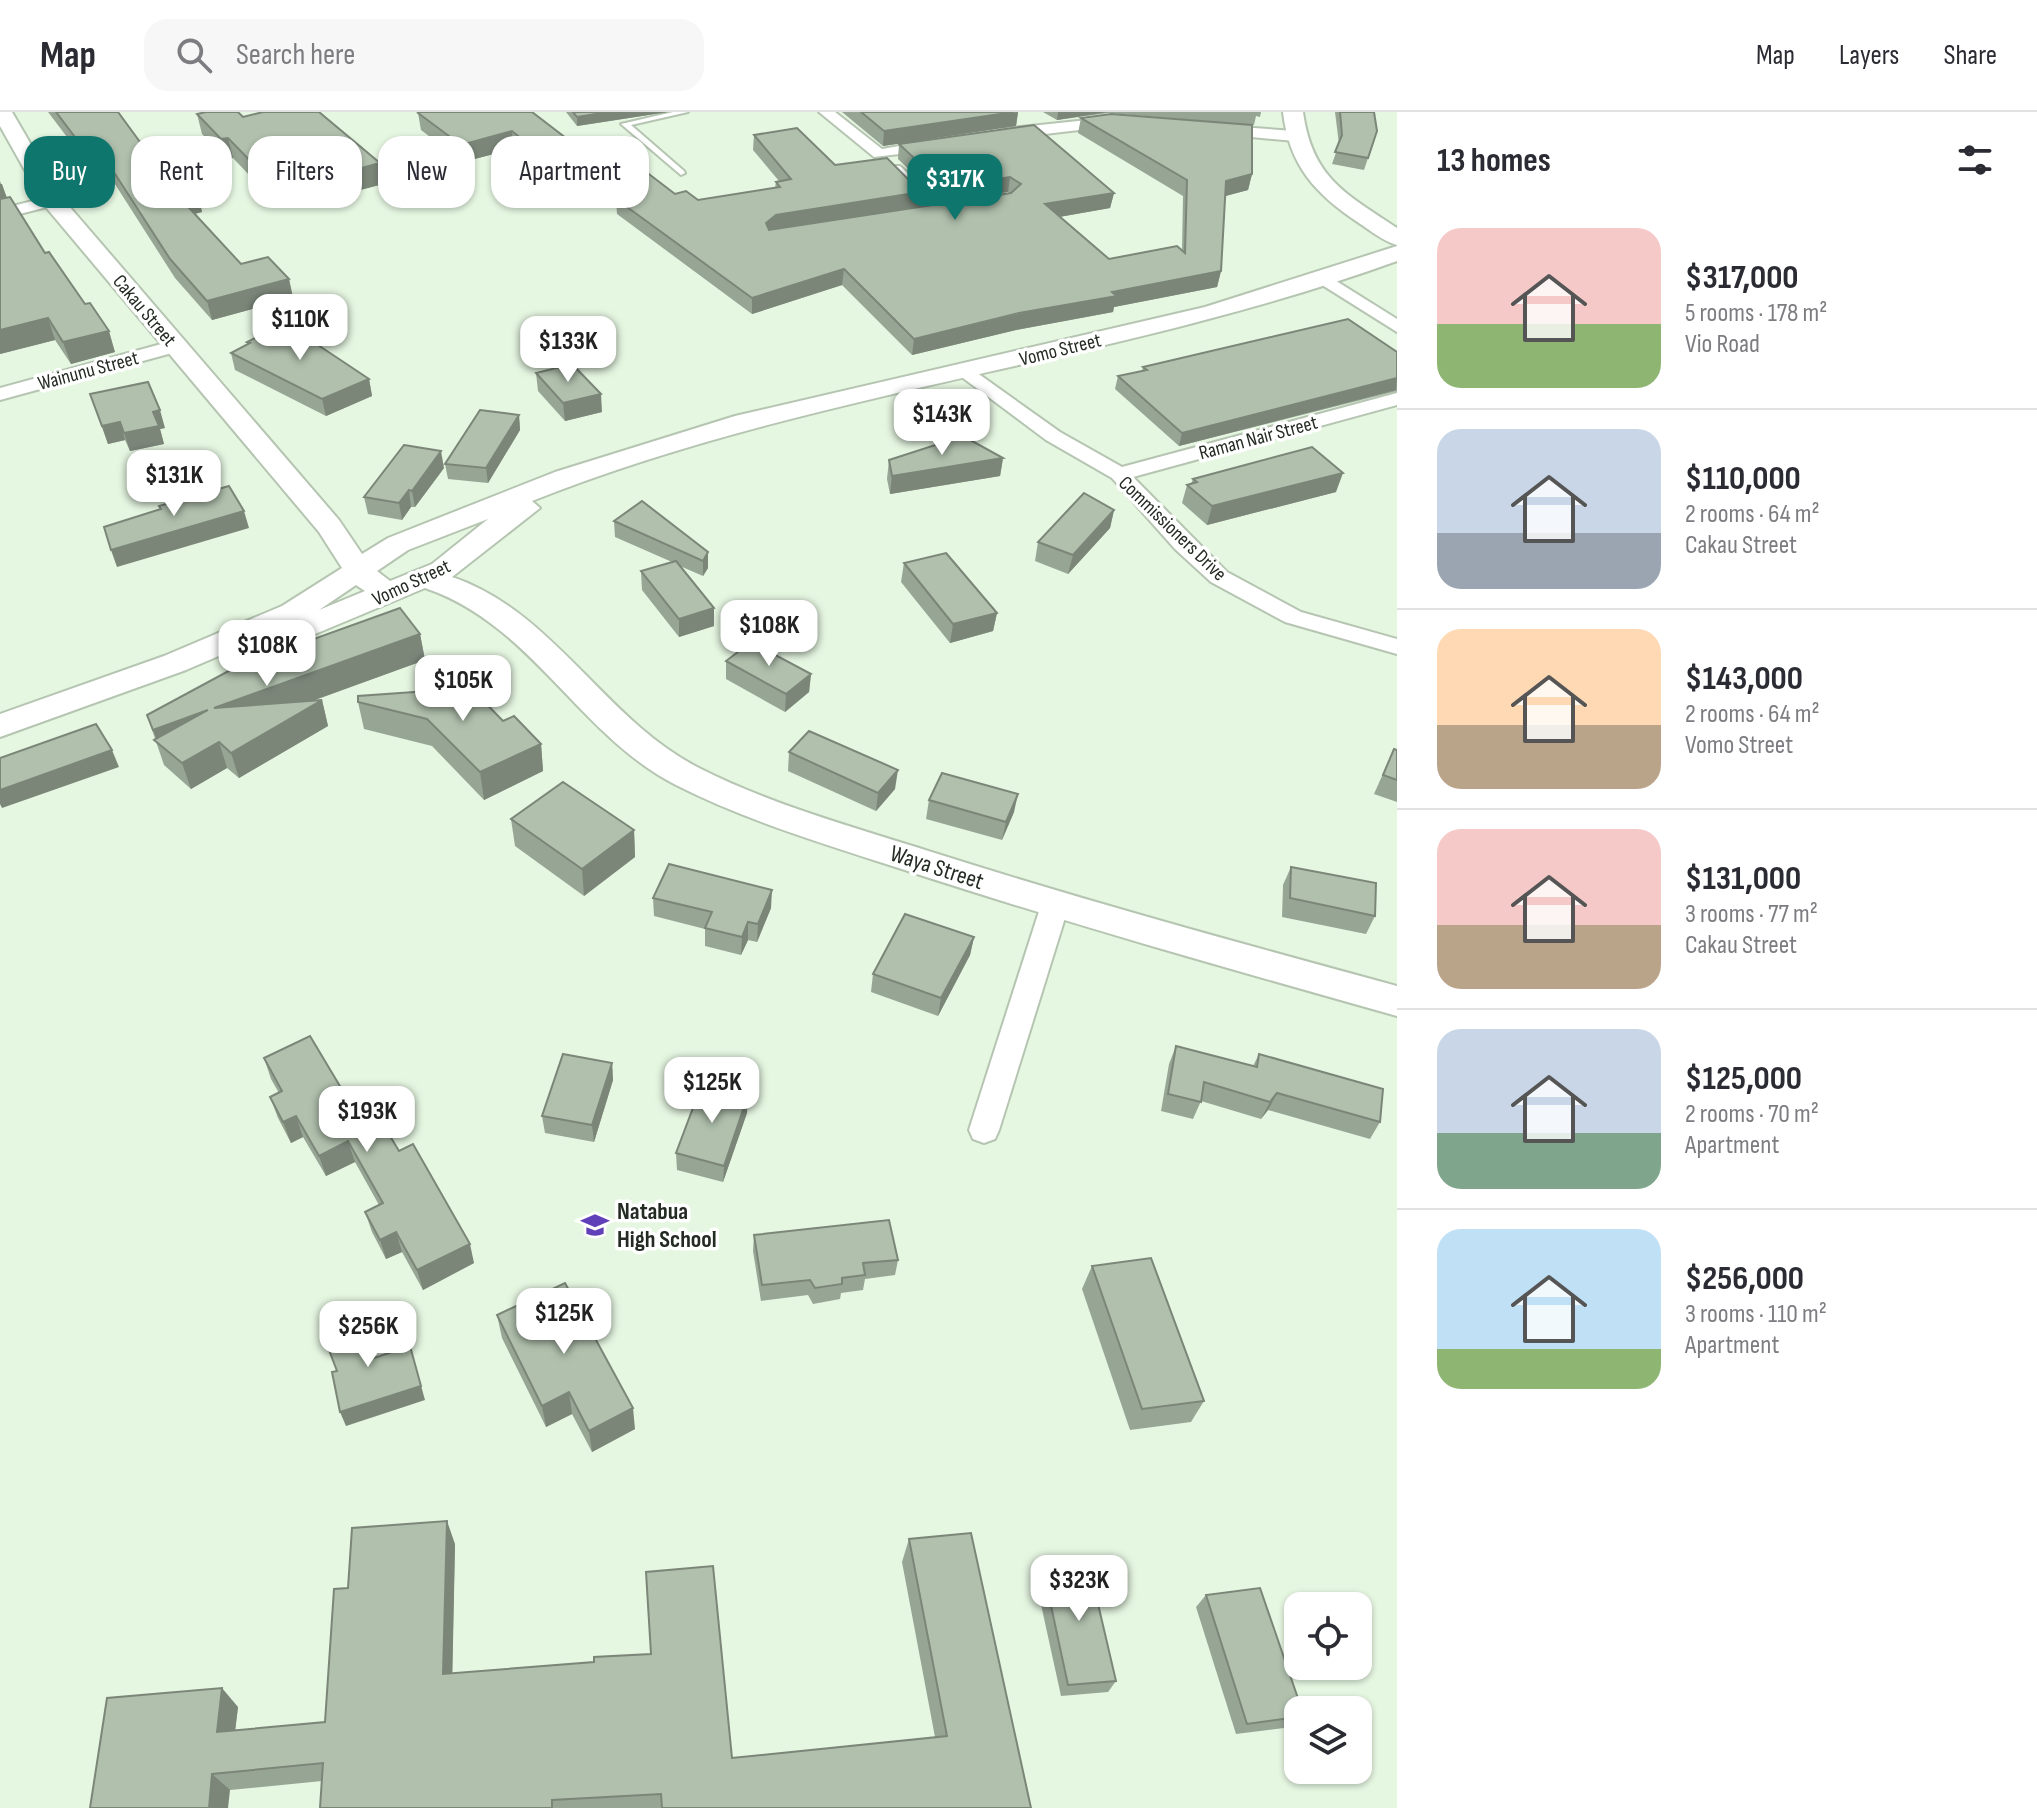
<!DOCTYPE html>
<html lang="en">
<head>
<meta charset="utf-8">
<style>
	body { margin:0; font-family:"Sofia Sans Condensed",sans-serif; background:#f7f7f7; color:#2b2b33; height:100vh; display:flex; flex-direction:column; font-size:30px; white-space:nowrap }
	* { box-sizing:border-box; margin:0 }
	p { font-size:26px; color:#7c7c81 }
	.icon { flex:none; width:44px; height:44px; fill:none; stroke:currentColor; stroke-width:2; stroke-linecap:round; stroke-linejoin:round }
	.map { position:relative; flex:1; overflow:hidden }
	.panel { display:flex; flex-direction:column; background:#fff; width:640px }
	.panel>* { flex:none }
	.hud { position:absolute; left:24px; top:24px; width:760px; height:72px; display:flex; gap:16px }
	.buttons { position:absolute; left:1284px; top:1480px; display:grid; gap:16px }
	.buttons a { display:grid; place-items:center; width:88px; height:88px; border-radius:16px; background:#fff; box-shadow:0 2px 6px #0004; font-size:40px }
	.price { position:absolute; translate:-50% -68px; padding:0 18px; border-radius:16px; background:#fff; color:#222; font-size:26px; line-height:52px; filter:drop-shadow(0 2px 4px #0008) }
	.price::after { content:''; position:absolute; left:50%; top:48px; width:24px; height:18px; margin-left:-12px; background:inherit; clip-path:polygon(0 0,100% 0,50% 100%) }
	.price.selected { background:#0f766e; color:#fff }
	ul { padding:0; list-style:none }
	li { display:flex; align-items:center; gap:24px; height:200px; padding:0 40px }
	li+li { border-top:2px solid #e1e1e2 }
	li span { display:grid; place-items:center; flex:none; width:224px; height:160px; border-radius:24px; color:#555 }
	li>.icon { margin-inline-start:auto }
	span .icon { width:96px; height:96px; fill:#fffc; stroke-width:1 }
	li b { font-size:34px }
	h2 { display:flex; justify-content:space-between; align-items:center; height:96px; padding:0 40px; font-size:34px }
	.tag { padding:0 28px; border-radius:24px; background:#fff; box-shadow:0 2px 6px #0004; font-size:28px; line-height:72px }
	.tag.selected { background:#0f766e; color:#fff }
	header { display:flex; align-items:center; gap:48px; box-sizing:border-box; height:112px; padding:0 40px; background:#fff; border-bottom:2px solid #e1e1e2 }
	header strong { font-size:38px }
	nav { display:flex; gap:44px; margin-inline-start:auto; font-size:28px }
	.search { width:560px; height:72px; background:#f7f7f7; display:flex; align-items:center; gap:20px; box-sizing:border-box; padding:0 28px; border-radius:24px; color:#7c7c81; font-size:30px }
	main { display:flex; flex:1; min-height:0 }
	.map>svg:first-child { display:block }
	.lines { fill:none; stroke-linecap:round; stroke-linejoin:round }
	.lane-casing { stroke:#b5c5b1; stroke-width:4 }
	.street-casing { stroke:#b5c5b1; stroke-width:4 }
	.secondary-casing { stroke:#b5c5b1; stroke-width:4 }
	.lane { fill:#fff; fill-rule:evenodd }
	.street { fill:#fff; fill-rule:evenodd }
	.secondary { fill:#fff; fill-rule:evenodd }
	.wall { fill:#97a595 }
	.shaded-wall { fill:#7b8679 }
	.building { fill:#b0c0ad; stroke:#7b8679; stroke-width:2 }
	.labels { text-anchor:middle; stroke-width:7; stroke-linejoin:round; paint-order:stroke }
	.far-street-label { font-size:20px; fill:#242b23; stroke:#fff }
	.street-label { font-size:24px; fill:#242b23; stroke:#fff }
	.poi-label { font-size:24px; font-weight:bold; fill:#242b23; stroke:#fff; text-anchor:start }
</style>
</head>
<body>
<header>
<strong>Map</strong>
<div class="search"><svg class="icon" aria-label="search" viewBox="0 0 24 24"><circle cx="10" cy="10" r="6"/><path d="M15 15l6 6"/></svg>Search here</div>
<nav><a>Map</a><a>Layers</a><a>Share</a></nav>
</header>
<main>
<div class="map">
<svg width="1397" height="1696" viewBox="0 0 1397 1696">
	<rect width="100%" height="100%" fill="#e5f6e1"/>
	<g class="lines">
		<!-- lane casing -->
		<g class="lane-casing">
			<polygon id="lane" points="673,0 688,0 631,13 684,59 685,61 681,63 621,12"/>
		</g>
		<!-- street casing -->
		<g class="street-casing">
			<g id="street">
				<polygon points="819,0 835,0 882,37 934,28 942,33 934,38 874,45"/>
				<polygon points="1116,5 1124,10 1121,13 1003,27 995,22 1003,17"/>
				<polygon points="1213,13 1294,19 1302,24 1294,29 1208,21 1208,15"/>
				<polygon points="888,54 900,54 943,95 943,101 931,101 888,60"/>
				<polygon points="53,84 61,89 59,92 0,107 0,97"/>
				<polygon points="1325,162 1397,207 1397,220 1319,171 1319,163"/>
				<polygon points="176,228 185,234 183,238 0,288 0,276"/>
				<polygon points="966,253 1060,320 1122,355 1397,281 1397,293 1133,365 1227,460 1301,500 1397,527 1397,542 1285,510 1211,470 1175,437 1112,366 1046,328 959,263 957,259"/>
				<polygon points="1055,783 1065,786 1069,793 999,1018 995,1027 984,1031 973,1027 969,1018 1041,793 1045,786"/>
			</g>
		</g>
		<!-- secondary casing -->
		<g class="secondary-casing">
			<g id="secondary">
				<path d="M0 0H12L62 86 339 408 362 442 388 426 555 360 735 304 1205 195 1397 134V149C1115 251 811 278 532 389L540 396 452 465C555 500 604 608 699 656 774 694 857 716 938 742 1089 790 1243 832 1397 874V904C1237 859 1078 814 920 763 838 736 753 712 676 673 578 623 532 512 425 476L308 525 297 528 286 525 282 517 186 558 0 625V602L164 544 282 494 342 456 319 420 45 94 0 14ZM488 407 432 452 390 469 377 459 408 438ZM356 473 365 479 319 498Z"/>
				<path d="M1283 0H1303C1312 66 1346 82 1397 116V133C1383 129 1371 119 1359 111 1315 82 1289 53 1283 0Z"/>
			</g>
		</g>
		<!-- lane -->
		<use href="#lane" class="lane"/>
		<!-- street -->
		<use href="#street" class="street"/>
		<!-- secondary -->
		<use href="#secondary" class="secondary"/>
	</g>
	<!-- wall -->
	<g class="wall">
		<polygon points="48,0 118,0 140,30 198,82 202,100 195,102 241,152 289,167 293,186 212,208 175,166 113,69 102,71"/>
		<polygon points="532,0 593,64 558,73 513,37 463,50 421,18 418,1"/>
		<polygon points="566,0 668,0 577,14"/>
		<polygon points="842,0 1018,0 1016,14 883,34"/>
		<polygon points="1043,0 1261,0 1260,5 1256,4 1254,13 1108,1 1057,8"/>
		<polygon points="1335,0 1374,0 1377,19 1364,58 1332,52 1339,32"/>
		<polygon points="197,2 243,5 380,51 383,72 299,94 284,81 269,84 233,46 226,47 202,22"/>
		<polygon points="1081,6 1252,62 1248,78 1225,84 1221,159 1217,175 1114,195 1113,200 1016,218 912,243 842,173 752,202 617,102 616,87 698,88 775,76 776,70 779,69 753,38 754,23 835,53 921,80 920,95 1009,81 1008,80 943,91 898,47 899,32 1114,81 1110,96 1059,105 1109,147 1182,138 1183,84 1078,21"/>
		<polygon points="0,69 7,86 115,240 71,252 55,228 0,242"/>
		<polygon points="247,230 369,267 372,284 326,304 235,258 231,241 247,232"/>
		<polygon points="1397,240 1397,279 1179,334 1115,277 1118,264 1142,259 1143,255"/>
		<polygon points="536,261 602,300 565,309 538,279"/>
		<polygon points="90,282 165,316 160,317 164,332 130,339 125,328 108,332"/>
		<polygon points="519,303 520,318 488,371 448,367 445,352"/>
		<polygon points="1003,346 1000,364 890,382 887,367 889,348"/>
		<polygon points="444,356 415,395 411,395 402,408 368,402 364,385"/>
		<polygon points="1193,367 1336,380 1207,413 1182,391 1187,373 1191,372"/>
		<polygon points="1114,398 1110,416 1068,462 1035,449 1038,430"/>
		<polygon points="614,409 708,440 708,456 703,464 680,454 714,496 714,514 679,525 642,478 641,459 672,450 615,425"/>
		<polygon points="904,451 997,501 993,519 950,531 901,470"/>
		<polygon points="420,522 425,548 311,589 322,588 328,614 239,666 227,656 191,677 164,653 147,603"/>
		<polygon points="726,549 811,562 809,580 785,600 726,567"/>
		<polygon points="358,590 503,609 541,632 543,659 484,688 432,634 364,617"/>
		<polygon points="1394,637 1397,638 1397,690 1374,682"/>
		<polygon points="789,640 895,677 876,699 788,659"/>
		<polygon points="929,688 1014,700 1002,728 926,707"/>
		<polygon points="511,707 634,718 635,745 584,784 515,734"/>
		<polygon points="1291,755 1375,804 1366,822 1282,805 1283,773"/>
		<polygon points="653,786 771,796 757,830 748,828 741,843 705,834 705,817 654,804"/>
		<polygon points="974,825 970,843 938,904 871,880 873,862"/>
		<polygon points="1176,934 1253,954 1259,942 1380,1010 1370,1027 1268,998 1261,1007 1201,989 1193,1007 1161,999 1169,952"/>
		<polygon points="264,946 356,1001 399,1039 474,1151 423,1178 402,1140 386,1147 372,1120 365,1100 379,1093 355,1050 326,1064 303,1025 291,1031 278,1006 270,985 279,981 271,967"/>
		<polygon points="612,951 613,968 594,1030 545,1021 542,1004"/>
		<polygon points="747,1001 723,1070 677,1058 676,1041"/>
		<polygon points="754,1123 898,1148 895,1163 865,1167 863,1178 841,1181 840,1187 813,1192 808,1183 761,1189 753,1139"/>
		<polygon points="1092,1154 1204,1289 1191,1310 1130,1318 1082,1177"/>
		<polygon points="497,1203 635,1317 592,1340 572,1302 546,1315 502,1226"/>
		<polygon points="909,1427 1031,1696 320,1696 322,1669 230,1678 90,1696 238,1595 235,1618 325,1610 348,1476 455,1432 452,1561 732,1646 935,1625 902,1450"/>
		<polygon points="1042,1452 1116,1569 1108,1580 1061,1584 1035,1465"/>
		<polygon points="1206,1483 1298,1598 1298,1610 1292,1615 1236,1622 1196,1495"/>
	</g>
	<!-- shaded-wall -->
	<g class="shaded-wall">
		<polygon points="608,0 668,0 577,14 577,5"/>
		<polygon points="1018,0 1016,14 883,34 884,19"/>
		<polygon points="1058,0 1108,0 1057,8"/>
		<polygon points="512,19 513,37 463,50 461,33"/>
		<polygon points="228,26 233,46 226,47 221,27"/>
		<polygon points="592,46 593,64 558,73 556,55"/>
		<polygon points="108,51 113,69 102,71 96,53"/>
		<polygon points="380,51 383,72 299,94 295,74"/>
		<polygon points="280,61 284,81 269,84 265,64"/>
		<polygon points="1252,62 1248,78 1222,85 1226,69"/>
		<polygon points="1010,65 1008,80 943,91 945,75"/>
		<polygon points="0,72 2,72 9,92 0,94"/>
		<polygon points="921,80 920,95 765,126 766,111 776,103"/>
		<polygon points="1114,81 1110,96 1042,108 1045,92"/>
		<polygon points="198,82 202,100 185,104 180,86"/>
		<polygon points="844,157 842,173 752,202 752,186"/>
		<polygon points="1221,159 1217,175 1114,195 1113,200 1016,218 912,243 914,227 1112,180"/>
		<polygon points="289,167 293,186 212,208 207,189"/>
		<polygon points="48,206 55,228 0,242 0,218"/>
		<polygon points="109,219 115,240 71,252 63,230"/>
		<polygon points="1397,266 1396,278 1179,334 1182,321"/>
		<polygon points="369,267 372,284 326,304 322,287"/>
		<polygon points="601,282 602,300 565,309 563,291"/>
		<polygon points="160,298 165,316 160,317 164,332 130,339 124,321 153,300"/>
		<polygon points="519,303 520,318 488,371 486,356"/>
		<polygon points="120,310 125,328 108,332 102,314"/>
		<polygon points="441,339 444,356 415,395 412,379"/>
		<polygon points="1003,346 1000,364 890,382 892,364"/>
		<polygon points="1343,361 1336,380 1207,413 1212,394"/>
		<polygon points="409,378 411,395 402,408 399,391"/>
		<polygon points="1114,398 1110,416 1068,462 1073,443"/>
		<polygon points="244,399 249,416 117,455 111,438"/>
		<polygon points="708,440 708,456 703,464 703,449"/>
		<polygon points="714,496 714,514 679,525 679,507"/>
		<polygon points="997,501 993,519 950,531 953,512"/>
		<polygon points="420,522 425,548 222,622 214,596"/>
		<polygon points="811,562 809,580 785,600 786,582"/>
		<polygon points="322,588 328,614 239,666 231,641"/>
		<polygon points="208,598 158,631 153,618"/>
		<polygon points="219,630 227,656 191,677 182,651"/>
		<polygon points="541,632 543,659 484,688 480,660"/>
		<polygon points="112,638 119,655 2,696 0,692 0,678"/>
		<polygon points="898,658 895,677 876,699 878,681"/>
		<polygon points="1018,682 1014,700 1002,728 1006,710"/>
		<polygon points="634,718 635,745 584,784 582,757"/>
		<polygon points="772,778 771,796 757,830 758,812"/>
		<polygon points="748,810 748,828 741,843 742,825"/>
		<polygon points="974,825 970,843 938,904 941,886"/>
		<polygon points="612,951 613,968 594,1030 592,1013"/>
		<polygon points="1277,981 1268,998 1261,1007 1270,990"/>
		<polygon points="748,983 747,1001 723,1070 724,1054"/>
		<polygon points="296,1004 303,1025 291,1031 283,1010"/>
		<polygon points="348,1029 355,1050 326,1064 319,1044"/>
		<polygon points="396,1120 402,1140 386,1147 380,1128"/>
		<polygon points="470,1132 474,1151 423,1178 417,1158"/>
		<polygon points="410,1234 425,1288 346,1314 340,1300"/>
		<polygon points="569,1280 572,1302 546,1315 542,1294"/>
		<polygon points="633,1296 635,1317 592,1340 589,1319"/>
		<polygon points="447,1409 455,1432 452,1581 443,1562"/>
		<polygon points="222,1576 238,1595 233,1637 217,1620"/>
		<polygon points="212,1662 230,1678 228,1696 209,1696"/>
	</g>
	<!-- building -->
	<g class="building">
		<polygon points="56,0 118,0 140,30 147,29 160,47 171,45 198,82 180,86 241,152 268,145 289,167 207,189 170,147 108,51 96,53"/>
		<polygon points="206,0 238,0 243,5 263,0 319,0 380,51 295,74 280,61 265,64 228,26 221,27 197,2"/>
		<polygon points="420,0 532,0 592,46 556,55 512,19 461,33 418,1"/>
		<polygon points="573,0 608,0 577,5"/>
		<polygon points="861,0 1014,0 884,19"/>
		<polygon points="1340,0 1374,0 1377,19 1368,46 1335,40 1342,23"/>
		<polygon points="1111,2 1252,13 1252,62 1226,69 1221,159 1112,180 1117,184 1019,201 914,227 844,157 752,186 616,87 645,59 675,82 686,79 698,88 780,75 776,70 791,67 754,23 797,16 835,53 887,46 921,80 776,103 766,111 769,118 1011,81 1021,72 1010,65 945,75 899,32 1034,13 1114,81 1045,92 1109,147 1177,134 1185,141 1187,68 1081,6"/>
		<polygon points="10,85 45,141 49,140 85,192 90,191 109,219 63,230 48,206 0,218 0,87"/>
		<polygon points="1348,207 1397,240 1397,266 1182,321 1118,264 1147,258 1143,255"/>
		<polygon points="285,211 369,267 322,287 231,241 250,231 247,230"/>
		<polygon points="572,252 601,282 563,291 536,261"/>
		<polygon points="148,270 160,298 153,300 159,314 124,321 120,310 102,314 90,282"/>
		<polygon points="480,298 519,303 486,356 445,352"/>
		<polygon points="963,324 1003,346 892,364 889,348"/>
		<polygon points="404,333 441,339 412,379 409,378 399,391 364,385"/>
		<polygon points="1312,335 1343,361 1212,394 1187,373 1197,370 1193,367"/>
		<polygon points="229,374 244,399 111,438 104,415 161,397 159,394"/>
		<polygon points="1084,381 1114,398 1073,443 1038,430"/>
		<polygon points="642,389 708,440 703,449 614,409"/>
		<polygon points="946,441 997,501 953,512 904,451"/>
		<polygon points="676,449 714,496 679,507 641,459"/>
		<polygon points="400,496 420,522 214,596 322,588 231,641 219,630 182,651 154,628 208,598 153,618 147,603 236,555"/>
		<polygon points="751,530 811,562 786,582 726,549"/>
		<polygon points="471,576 503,609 514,604 541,632 480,660 427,607 358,590 358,584"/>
		<polygon points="96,612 112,638 0,678 0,646"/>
		<polygon points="809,619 898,658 878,681 789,640"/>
		<polygon points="1394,637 1397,638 1397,668 1383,663"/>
		<polygon points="942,661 1018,682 1006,710 929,688"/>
		<polygon points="563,670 634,718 582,757 511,707"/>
		<polygon points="669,752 772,778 758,812 748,810 742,825 705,816 712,800 653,786"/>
		<polygon points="1291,755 1376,771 1375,804 1290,786"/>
		<polygon points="905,802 974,825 941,886 873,862"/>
		<polygon points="310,924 356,1001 372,994 399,1039 413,1032 470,1132 417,1158 396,1120 380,1128 365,1100 383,1091 348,1029 319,1044 296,1004 283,1010 270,985 282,979 264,946"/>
		<polygon points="1176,934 1257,955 1259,942 1383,977 1380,1010 1277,981 1270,990 1204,970 1201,990 1168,982"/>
		<polygon points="563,942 612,951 592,1013 542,1004"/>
		<polygon points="702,972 748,983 724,1054 676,1041"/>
		<polygon points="889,1108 898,1148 863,1151 865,1163 842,1166 842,1172 815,1176 810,1168 762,1173 754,1123"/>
		<polygon points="1151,1146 1204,1289 1142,1297 1092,1154"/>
		<polygon points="565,1171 633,1296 589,1319 569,1280 542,1294 497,1203"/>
		<polygon points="360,1210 374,1246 410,1234 421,1274 340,1300 332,1260 337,1259 324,1225"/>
		<polygon points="447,1409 443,1562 594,1550 594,1545 651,1542 646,1460 713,1454 732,1646 947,1624 909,1427 971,1421 1031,1696 662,1696 661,1682 552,1688 552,1696 320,1696 323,1651 212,1662 209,1696 90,1696 107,1586 222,1576 217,1620 325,1610 334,1477 348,1476 352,1416"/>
		<polygon points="1088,1449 1116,1569 1068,1573 1042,1452"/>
		<polygon points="1260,1476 1302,1598 1298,1598 1298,1605 1247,1612 1206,1483"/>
	</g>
	<!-- icons -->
	<defs>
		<g id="school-bare" transform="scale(2.16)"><path d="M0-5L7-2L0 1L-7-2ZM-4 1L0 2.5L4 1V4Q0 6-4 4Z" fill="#6040b8" stroke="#fff" stroke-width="2.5" paint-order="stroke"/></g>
	</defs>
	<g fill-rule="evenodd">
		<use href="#school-bare" x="595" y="1113"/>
	</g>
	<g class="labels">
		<!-- far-street labels -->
		<g class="far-street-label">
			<text transform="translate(145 198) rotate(50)" y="7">Cakau Street</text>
			<text transform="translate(1060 237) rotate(-14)" y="7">Vomo Street</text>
			<text transform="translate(88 258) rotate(-15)" y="7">Wainunu Street</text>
			<text transform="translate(1258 325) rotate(-15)" y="7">Raman Nair Street</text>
			<text transform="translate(1173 416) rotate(44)" y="7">Commissioners Drive</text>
			<text transform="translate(411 470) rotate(-25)" y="7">Vomo Street</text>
		</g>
		<!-- street labels -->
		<g class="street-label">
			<text transform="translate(937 755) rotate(18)" y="8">Waya Street</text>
		</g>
		<!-- poi labels -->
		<g class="poi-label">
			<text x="617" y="1107">Natabua<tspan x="617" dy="28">High School</tspan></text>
		</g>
	</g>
</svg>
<div class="buttons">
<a><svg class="icon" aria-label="locate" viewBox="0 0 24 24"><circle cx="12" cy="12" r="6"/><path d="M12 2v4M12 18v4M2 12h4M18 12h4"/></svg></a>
<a><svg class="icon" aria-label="layers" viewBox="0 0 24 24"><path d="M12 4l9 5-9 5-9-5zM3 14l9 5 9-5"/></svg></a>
</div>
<b class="price selected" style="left:955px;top:110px">$317K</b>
<b class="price" style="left:300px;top:250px">$110K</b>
<b class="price" style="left:568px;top:272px">$133K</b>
<b class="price" style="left:942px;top:345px">$143K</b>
<b class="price" style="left:174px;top:406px">$131K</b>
<b class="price" style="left:769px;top:556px">$108K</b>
<b class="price" style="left:267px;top:576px">$108K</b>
<b class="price" style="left:463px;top:611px">$105K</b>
<b class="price" style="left:712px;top:1013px">$125K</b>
<b class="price" style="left:367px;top:1042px">$193K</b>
<b class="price" style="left:564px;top:1244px">$125K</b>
<b class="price" style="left:368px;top:1257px">$256K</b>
<b class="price" style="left:1079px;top:1511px">$323K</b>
<div class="hud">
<a class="tag selected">Buy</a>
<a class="tag">Rent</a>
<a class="tag">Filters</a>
<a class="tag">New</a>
<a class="tag">Apartment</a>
</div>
</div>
<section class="panel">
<h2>13 homes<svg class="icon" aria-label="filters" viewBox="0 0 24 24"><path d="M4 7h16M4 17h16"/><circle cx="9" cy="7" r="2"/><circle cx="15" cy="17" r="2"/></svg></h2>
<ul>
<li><span style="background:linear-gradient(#f6c9c9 60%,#8fb573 0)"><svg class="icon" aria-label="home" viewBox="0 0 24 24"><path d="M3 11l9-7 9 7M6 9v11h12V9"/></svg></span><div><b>$317,000</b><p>5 rooms · 178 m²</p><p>Vio Road</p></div></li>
<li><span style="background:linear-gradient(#c9d6e8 65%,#9aa5b1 0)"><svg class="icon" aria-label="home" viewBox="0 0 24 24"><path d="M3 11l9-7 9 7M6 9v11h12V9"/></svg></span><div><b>$110,000</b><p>2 rooms · 64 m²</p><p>Cakau Street</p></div></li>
<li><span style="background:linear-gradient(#ffd9b3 60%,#b9a48a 0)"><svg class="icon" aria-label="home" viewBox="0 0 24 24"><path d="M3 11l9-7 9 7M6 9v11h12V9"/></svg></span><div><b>$143,000</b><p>2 rooms · 64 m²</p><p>Vomo Street</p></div></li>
<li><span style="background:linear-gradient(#f6c9c9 60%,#b9a48a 0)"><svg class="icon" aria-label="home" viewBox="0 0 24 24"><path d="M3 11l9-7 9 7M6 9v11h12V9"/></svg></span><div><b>$131,000</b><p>3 rooms · 77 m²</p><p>Cakau Street</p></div></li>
<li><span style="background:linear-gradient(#c9d6e8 65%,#7fa58c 0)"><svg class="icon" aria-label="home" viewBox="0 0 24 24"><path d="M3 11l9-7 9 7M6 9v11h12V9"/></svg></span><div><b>$125,000</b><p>2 rooms · 70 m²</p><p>Apartment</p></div></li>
<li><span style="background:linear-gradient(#bfe0f5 75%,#8fb573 0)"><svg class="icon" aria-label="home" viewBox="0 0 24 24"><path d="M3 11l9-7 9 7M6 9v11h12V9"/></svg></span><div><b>$256,000</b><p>3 rooms · 110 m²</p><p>Apartment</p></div></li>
</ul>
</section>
</main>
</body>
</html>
